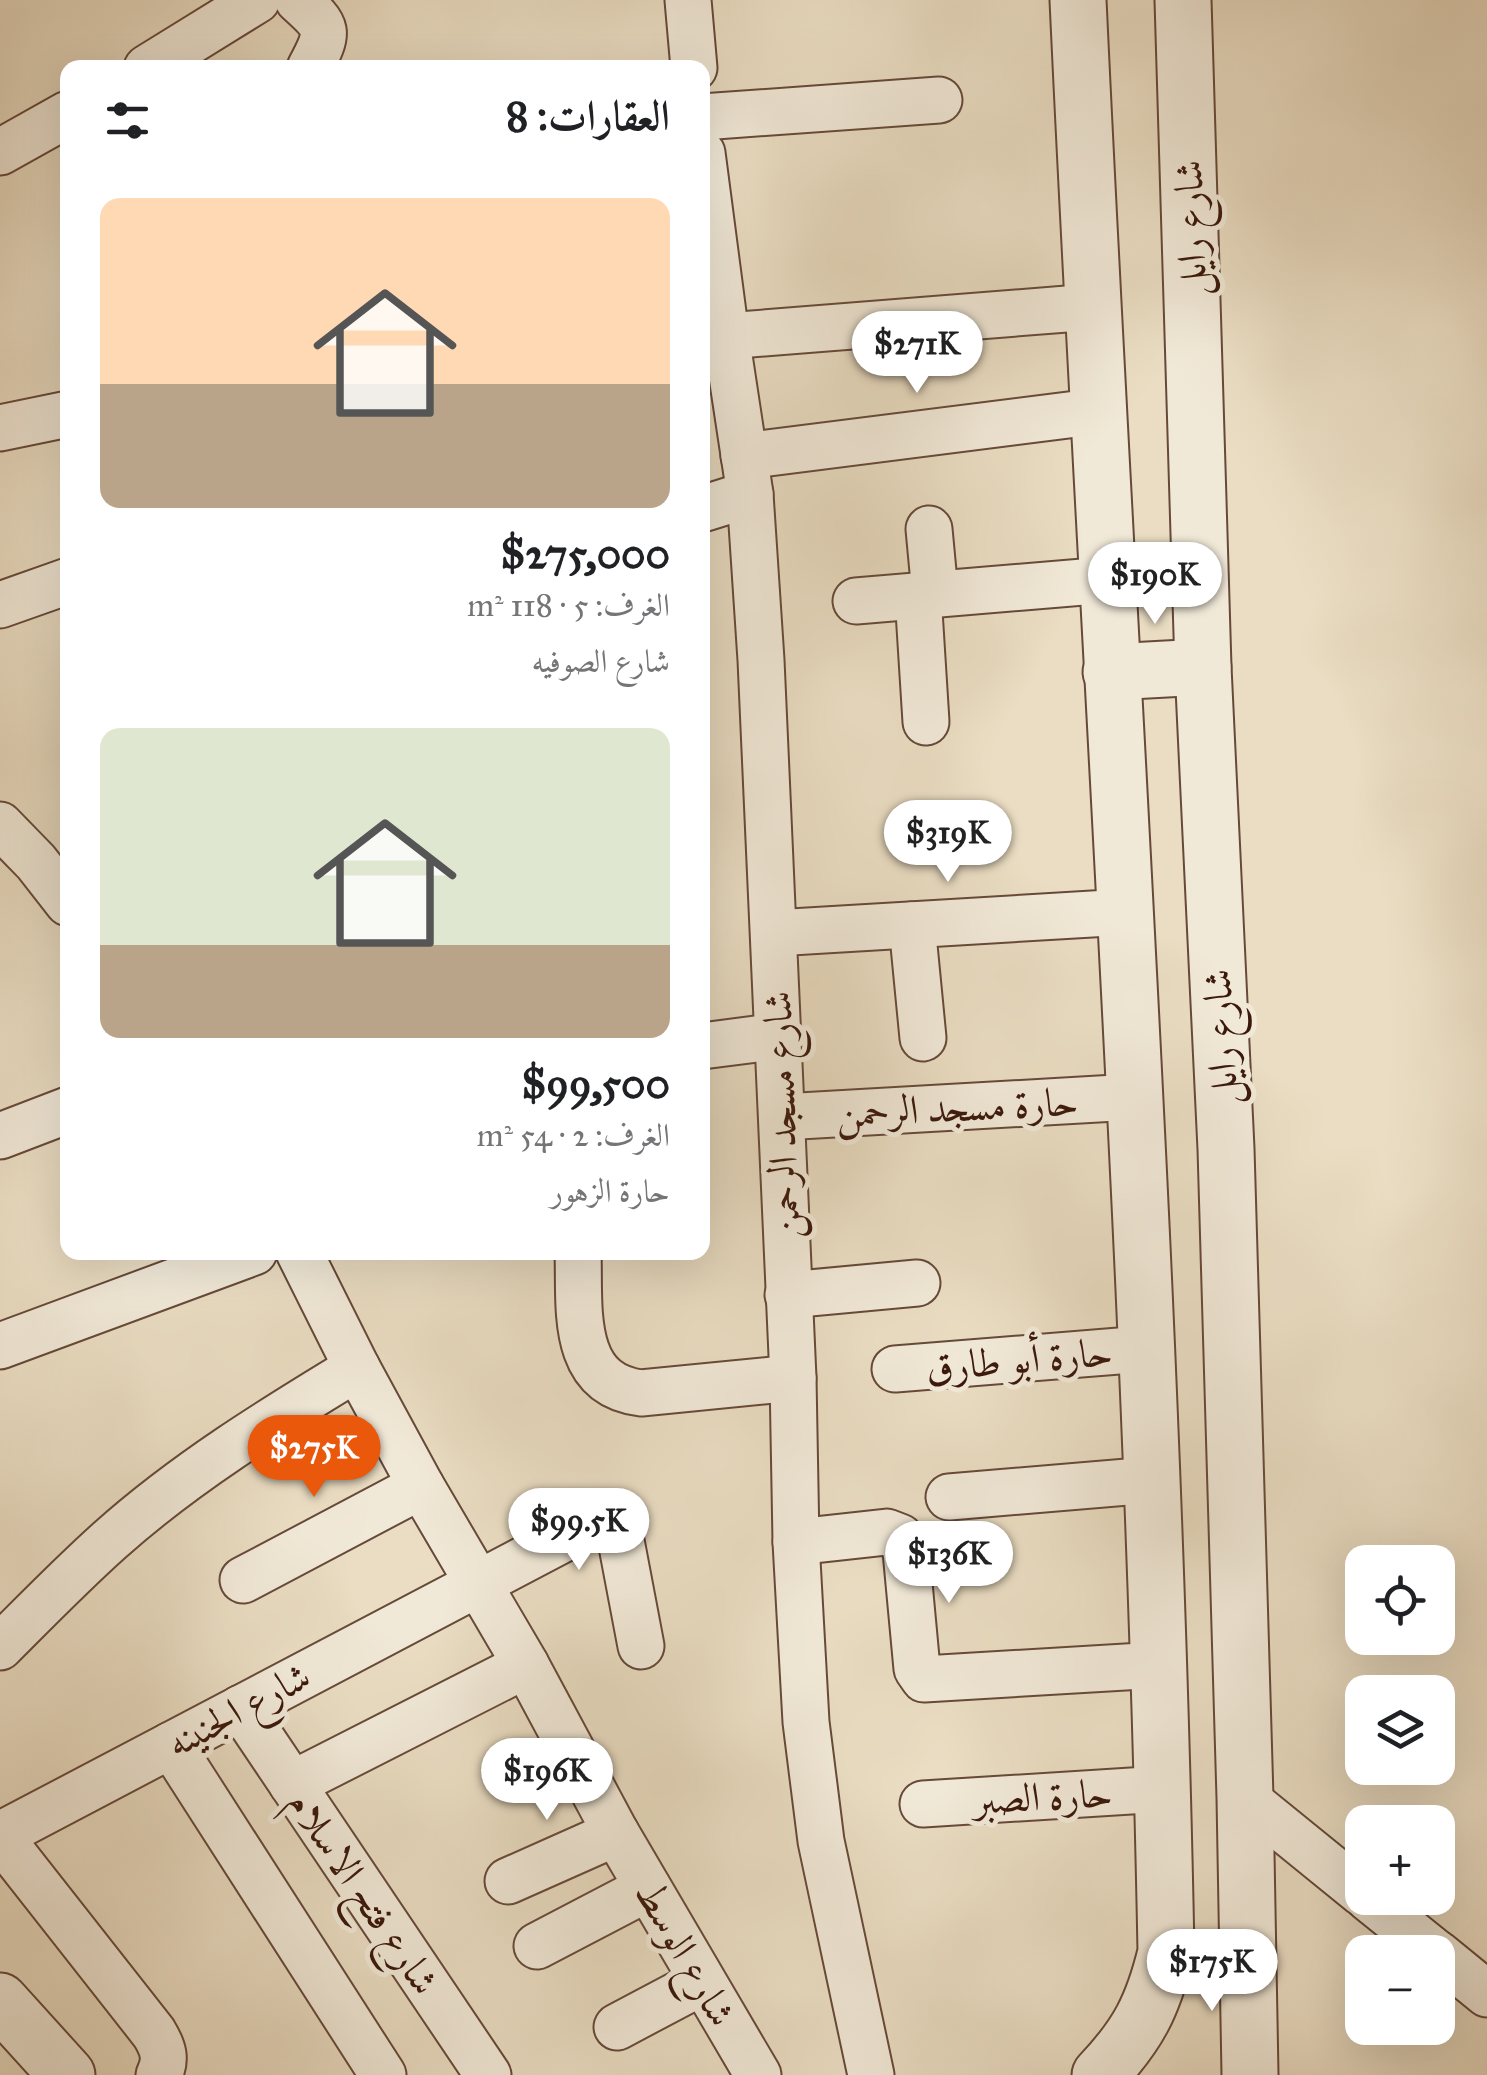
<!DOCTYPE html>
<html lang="ar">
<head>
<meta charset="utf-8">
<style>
	body { margin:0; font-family:"IM FELL Great Primer",Amiri,serif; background:#f2f2f2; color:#202124; direction:rtl; height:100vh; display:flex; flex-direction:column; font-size:38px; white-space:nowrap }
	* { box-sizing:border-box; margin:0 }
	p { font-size:32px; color:#757577 }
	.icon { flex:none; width:55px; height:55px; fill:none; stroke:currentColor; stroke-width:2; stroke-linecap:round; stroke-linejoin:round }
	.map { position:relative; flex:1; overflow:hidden; direction:ltr }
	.panel { position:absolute; left:60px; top:60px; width:650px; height:1200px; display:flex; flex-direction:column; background:#fff; border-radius:20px; box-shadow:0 10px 40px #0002; direction:rtl }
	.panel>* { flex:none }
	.controls { position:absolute; left:1345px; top:1545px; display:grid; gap:20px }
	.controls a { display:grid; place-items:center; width:110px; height:110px; border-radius:20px; background:#fff; box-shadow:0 10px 40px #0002; font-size:50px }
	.price { position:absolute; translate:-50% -85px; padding:0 22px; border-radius:35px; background:#fff; color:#222; font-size:32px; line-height:65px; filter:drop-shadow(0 2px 5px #0008) }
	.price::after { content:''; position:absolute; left:50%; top:60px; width:30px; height:22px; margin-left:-15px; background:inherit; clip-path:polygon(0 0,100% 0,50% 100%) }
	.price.on { background:#ea580c; color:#fff }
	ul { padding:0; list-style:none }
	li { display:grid; align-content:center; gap:20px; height:530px; padding:0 40px }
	li span { display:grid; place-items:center; height:310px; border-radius:20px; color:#555 }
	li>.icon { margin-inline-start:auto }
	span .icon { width:180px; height:180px; fill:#fffc; stroke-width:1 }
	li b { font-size:42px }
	h2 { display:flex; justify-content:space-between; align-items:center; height:120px; padding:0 40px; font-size:42px }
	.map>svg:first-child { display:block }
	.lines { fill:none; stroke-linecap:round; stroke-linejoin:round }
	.minor-casing { stroke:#674939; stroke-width:49 }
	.tertiary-casing { stroke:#674939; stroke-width:59 }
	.minor { stroke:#f1e9d8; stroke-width:45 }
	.tertiary { stroke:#f1e9d8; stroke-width:55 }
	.labels { text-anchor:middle; stroke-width:10; stroke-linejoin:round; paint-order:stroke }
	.street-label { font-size:40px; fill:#3b180b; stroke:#f1e9d8 }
</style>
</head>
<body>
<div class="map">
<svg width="1487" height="2075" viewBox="0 0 1487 2075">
	<rect width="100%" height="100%" fill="#eaddc3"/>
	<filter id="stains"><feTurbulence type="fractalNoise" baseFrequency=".002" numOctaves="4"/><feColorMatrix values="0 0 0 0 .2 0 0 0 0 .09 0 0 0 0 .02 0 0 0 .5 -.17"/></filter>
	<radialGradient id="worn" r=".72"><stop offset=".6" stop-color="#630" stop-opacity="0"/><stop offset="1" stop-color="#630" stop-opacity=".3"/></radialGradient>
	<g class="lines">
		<!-- minor casing -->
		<g class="minor-casing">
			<g id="minor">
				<path d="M298 0C329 28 330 30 310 68"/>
				<polyline points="688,0 694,68"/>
				<polyline points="147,68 257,0"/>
				<polyline points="702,117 939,100"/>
				<polyline points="0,152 68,114"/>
				<polyline points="702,153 726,336 750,494 761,660 793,1378 796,1542 806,1722 821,1841 871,2075"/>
				<polyline points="726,336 1092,307"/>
				<polyline points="0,428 68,414"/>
				<polyline points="744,456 1100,411"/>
				<polyline points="702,509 750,494"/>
				<polyline points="929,529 935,593"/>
				<polyline points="918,595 926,722"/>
				<polyline points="856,601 1107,580"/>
				<polyline points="0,605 68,581"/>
				<polyline points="0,825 36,862 68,903"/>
				<polyline points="912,925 923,1038"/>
				<polyline points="774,933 1126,912"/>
				<polyline points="702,1046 779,1036"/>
				<polyline points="782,1117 1133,1097"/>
				<polyline points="0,1136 68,1110"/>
				<polyline points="299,1252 357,1368 421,1486 526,1665 616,1833 758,2075"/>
				<path d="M578 1252C580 1307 569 1384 641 1393L793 1378"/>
				<polyline points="788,1295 917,1283"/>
				<polyline points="0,1346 254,1252"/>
				<polyline points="895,1369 1144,1349"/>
				<polyline points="949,1497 1151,1480"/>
				<polyline points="796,1542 887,1532 900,1537 906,1551 917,1669 924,1679 1159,1665"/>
				<polyline points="243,1580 421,1486"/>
				<path d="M0 1647C36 1611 72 1574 110 1540 185 1473 271 1420 357 1368"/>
				<polyline points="241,1708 488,2075"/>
				<polyline points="171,1745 383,2075"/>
				<polyline points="292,1784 526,1665"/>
				<polyline points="1245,1798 1362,1893"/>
				<polyline points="923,1804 1163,1789"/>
				<polyline points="0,1835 605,1517 611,1516 618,1525 641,1646"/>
				<path d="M0 1837 154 2033C163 2048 167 2059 159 2075"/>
				<polyline points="508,1881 616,1833"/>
				<polyline points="1368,1898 1435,1952"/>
				<polyline points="537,1946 648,1888"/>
				<polyline points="1438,1954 1487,1994"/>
				<polyline points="617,2027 702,1982"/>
			</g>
		</g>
		<!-- tertiary casing -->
		<g class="tertiary-casing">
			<g id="tertiary">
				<path d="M1078 0C1108 650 1154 1301 1166 1952 1153 2006 1138 2035 1100 2075"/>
				<polyline points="1183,0 1203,667 1226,1149 1245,1798 1250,2075"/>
				<polyline points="1111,672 1203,667"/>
				<polyline points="0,2001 67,2075"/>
			</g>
		</g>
		<!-- minor -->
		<use href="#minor" class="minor"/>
		<!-- tertiary -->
		<use href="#tertiary" class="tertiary"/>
	</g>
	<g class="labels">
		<!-- street labels -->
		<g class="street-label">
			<text transform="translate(1190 228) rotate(-92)" y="14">شارع رايل</text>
			<text transform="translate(1220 1037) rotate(-93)" y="14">شارع رايل</text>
			<text transform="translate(957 1107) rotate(-3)" y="14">حارة مسجد الرحمن</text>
			<text transform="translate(781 1115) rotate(-92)" y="14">شارع مسجد الرحمن</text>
			<text transform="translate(1019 1359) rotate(-5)" y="14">حارة أبو طارق</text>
			<text transform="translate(238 1709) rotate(-28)" y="14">شارع الجنينه</text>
			<text transform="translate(1043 1796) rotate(-3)" y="14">حارة الصبر</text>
			<text transform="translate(364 1892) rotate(56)" y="14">شارع فتح الاسلام</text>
			<text transform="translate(686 1953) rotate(60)" y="14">شارع الوسط</text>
		</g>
	</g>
	<rect width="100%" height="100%" filter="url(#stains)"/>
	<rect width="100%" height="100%" fill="url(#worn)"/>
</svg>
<div class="controls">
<a><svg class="icon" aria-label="locate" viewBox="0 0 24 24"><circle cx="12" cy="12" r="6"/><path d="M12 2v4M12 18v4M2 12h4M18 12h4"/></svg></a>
<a><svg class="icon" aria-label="layers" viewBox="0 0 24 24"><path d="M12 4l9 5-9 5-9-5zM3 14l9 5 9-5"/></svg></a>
<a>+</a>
<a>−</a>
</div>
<b class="price" style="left:917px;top:396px">$271K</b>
<b class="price" style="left:1155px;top:627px">$190K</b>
<b class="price" style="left:948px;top:885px">$319K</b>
<b class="price on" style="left:314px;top:1500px">$275K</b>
<b class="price" style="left:579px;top:1573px">$99.5K</b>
<b class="price" style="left:949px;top:1606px">$136K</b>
<b class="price" style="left:547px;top:1823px">$196K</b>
<b class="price" style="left:1212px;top:2014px">$175K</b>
<section class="panel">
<h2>العقارات: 8<svg class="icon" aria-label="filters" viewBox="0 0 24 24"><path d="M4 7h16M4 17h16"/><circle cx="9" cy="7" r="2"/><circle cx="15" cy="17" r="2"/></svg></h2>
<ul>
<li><span style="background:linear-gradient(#ffd9b3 60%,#b9a48a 0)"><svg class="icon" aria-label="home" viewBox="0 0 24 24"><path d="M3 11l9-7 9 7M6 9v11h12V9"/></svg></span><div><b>$275,000</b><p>الغرف: 5 · 118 m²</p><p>شارع الصوفيه</p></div></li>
<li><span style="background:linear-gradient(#dfe7d0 70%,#b9a48a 0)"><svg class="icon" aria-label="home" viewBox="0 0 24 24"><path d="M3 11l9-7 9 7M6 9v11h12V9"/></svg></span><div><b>$99,500</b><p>الغرف: 2 · 54 m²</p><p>حارة الزهور</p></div></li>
</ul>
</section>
</div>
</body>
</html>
